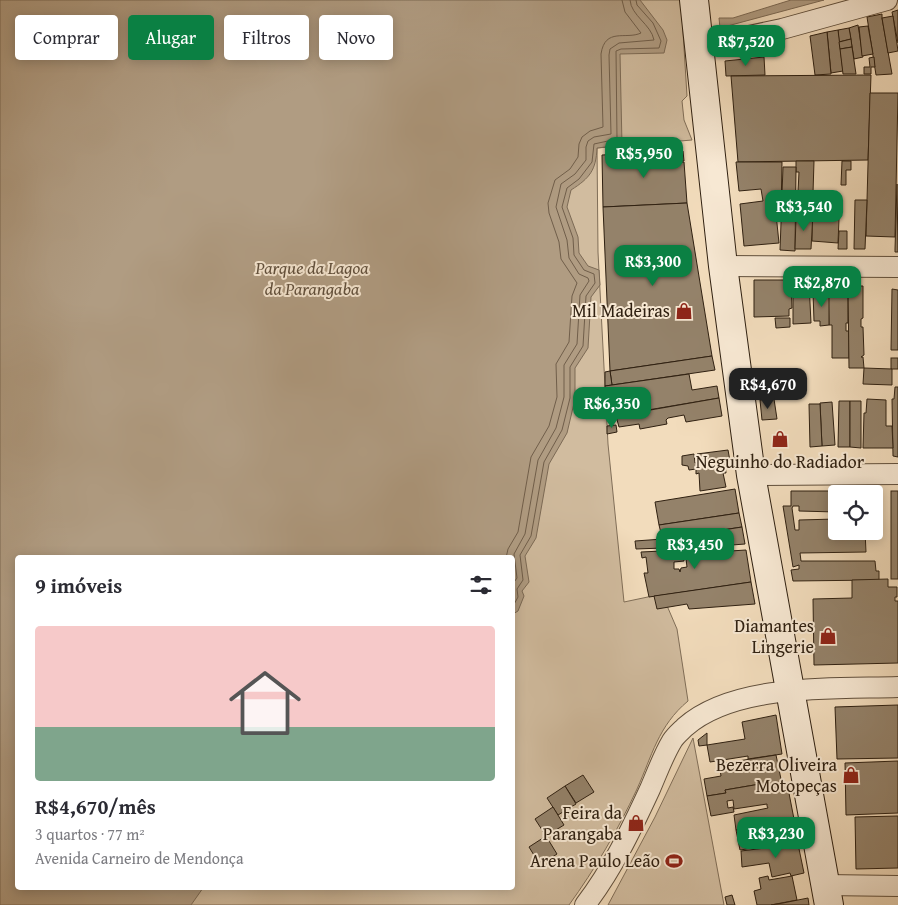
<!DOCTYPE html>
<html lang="pt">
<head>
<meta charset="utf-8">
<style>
	body { margin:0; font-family:"Gentium Book Plus",serif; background:#f7f7f7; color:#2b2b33; height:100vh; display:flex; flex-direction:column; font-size:19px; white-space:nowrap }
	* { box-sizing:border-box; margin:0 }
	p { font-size:16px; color:#7c7c81 }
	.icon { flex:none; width:28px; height:28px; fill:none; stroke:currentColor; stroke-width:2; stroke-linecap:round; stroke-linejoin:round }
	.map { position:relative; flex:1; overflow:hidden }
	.side { position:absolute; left:15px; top:555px; width:500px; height:335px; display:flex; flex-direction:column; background:#fff; border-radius:5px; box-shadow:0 2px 12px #0003 }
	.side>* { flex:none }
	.banner { position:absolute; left:15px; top:15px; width:500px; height:45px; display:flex; gap:10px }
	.tools { position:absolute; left:828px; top:485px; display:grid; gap:10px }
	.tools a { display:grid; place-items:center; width:55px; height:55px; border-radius:5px; background:#fff; box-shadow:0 2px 12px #0003; font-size:25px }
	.price { position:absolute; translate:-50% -42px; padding:0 11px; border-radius:10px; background:#0b8043; color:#fff; font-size:16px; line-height:32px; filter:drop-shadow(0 1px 2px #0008) }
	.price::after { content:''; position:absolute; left:50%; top:30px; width:15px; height:11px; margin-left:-8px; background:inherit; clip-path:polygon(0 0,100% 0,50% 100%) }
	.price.on { background:#222; color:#fff }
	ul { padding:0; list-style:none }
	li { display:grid; align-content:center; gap:10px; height:265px; padding:0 20px }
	li span { display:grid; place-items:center; height:155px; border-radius:5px; color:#555 }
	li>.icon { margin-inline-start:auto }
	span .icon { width:90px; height:90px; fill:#fffc; stroke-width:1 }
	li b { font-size:21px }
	h2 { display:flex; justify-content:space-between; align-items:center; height:60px; padding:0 20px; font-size:21px }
	.pill { padding:0 18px; border-radius:5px; background:#fff; box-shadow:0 2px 12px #0003; font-size:18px; line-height:45px }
	.pill.on { background:#0b8043; color:#fff }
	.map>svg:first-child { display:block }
	.green { fill:#d1bc9f; stroke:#806e58; fill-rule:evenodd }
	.water { fill:#b09c82; stroke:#7c6a55 }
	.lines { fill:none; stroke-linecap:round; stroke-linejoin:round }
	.shore { stroke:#705e4a; stroke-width:1 }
	.building { fill:#94826a; stroke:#2f2011 }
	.minor-casing { stroke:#604f3c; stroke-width:22 }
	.secondary-casing { stroke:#2f2011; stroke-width:30 }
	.minor { stroke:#f7e8d3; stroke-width:20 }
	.secondary { stroke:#f7e8d3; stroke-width:28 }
	.labels { text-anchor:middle; stroke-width:4; stroke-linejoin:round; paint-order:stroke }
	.park-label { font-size:18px; font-style:italic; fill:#604f3c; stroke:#f7e8d3 }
	.poi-label { font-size:18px; fill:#2f2011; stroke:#f7e8d3; text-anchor:end }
</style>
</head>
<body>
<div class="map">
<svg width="898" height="905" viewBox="0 0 898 905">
	<rect width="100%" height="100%" fill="#f2dcbc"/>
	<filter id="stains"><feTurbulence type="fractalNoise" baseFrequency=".004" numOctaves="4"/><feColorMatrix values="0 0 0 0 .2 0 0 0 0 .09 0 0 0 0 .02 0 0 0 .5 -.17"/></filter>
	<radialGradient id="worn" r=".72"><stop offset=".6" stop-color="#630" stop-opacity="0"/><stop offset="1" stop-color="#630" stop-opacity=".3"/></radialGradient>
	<!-- green -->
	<g class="green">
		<path d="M0 0H681L687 96 682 101 684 120 692 140 597 148 598 252 608 444 624 602 662 594 677 629 688 701C658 726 652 756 637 789 618 830 595 869 569 905H0ZM18 558H512V888H18Z"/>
		<polygon points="693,738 724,905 608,905 655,817"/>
	</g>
	<!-- water -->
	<g class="water">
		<path d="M0 0H640L663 30 667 40 664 53 620 54 622 145 597 148C596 170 590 178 571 190L567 207 578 237 579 253 588 266 599 270 600 285 591 297 588 348 575 368V399L567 433 549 464 536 538 525 556 529 582 522 591 524 596 518 611 513 614 512 558H18V888H203L191 905H0Z"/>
		<polygon points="791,0 824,0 720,28 719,18 733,18"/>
	</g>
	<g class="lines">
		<!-- shore -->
		<g class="shore">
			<path d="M506 558 508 549 518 532 531 457 549 426 557 397 556 364 569 342 572 296 577 283 561 259 559 242 549 213 548 203 555 180 570 169 578 157 579 144 582 137 590 131 603 127 601 54C605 27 626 40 641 33L625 12 622 0"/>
			<path d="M512 585 517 578 514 554 525 534 538 460 556 428 564 397V365L577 344 580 295 589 281 588 278 579 274 569 258 567 240 556 207 561 184 575 174 586 160V147L588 141 594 137 611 134 609 55 610 49 619 43 654 40C651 24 631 16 630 0"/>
			<polyline points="512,608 518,597 517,589 523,580 520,555 531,536 544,462 562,430 570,398 570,367 583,346 586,296 595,283 594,274 584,270 574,255 573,238 562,207 567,188 579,179 592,162 594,144 617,139 616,51 621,49 659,48 661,41 653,23 637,5 636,0"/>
		</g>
	</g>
	<!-- building -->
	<g class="building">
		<polygon points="898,10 898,43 892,12"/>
		<polygon points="882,14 882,18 892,74 876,75 867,17"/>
		<polygon points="893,16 898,51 888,53 882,18"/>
		<polygon points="858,25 863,57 854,59 849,28"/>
		<polygon points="868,26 873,54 862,56 859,27"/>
		<polygon points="849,28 851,39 839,42 838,30"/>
		<polygon points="838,30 843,71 831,73 827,32"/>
		<polygon points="827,32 831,74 815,75 810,36"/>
		<polygon points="851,39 852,47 840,49 839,42"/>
		<polygon points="852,47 856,74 843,74 840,49"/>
		<polygon points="764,57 765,75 726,76 725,61"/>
		<polygon points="874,57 875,67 871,67 871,74 864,74 864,67 870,67 869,58"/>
		<polygon points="871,75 868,160 738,162 731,76"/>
		<polygon points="870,93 898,93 895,237 866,236"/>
		<polygon points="683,151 684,161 638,163 638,165 684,162 687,203 603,207 602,155"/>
		<polygon points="796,161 814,161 813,193 798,192 799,172 796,172"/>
		<polygon points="842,161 851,161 851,170 846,170 846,185 841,185"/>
		<polygon points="736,162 782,162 781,213 776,214 779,243 744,246 740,204 763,201 761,189 739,191"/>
		<polygon points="783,167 796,167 795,251 780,250 782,197 787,197 788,195 782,194"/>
		<polygon points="897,184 898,252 895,252 895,249"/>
		<polygon points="834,195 840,195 838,243 812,241 813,198 834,200"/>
		<polygon points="855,200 867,200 865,249 854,249"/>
		<polygon points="687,203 712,356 610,371 603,207"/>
		<polygon points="808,212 813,212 811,249 795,249 796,218 808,218"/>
		<polygon points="839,231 847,231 847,249 838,249"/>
		<polygon points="754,280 791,280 792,308 789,309 789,316 754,317"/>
		<polygon points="809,283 811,323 793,324 793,284"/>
		<polygon points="828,286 848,286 848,323 846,323 846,331 849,331 849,358 832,358 832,325 829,325"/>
		<polygon points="848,286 863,286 863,318 861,319 861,327 863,327 864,355 861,357 863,357 864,368 849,368"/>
		<polygon points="892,289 898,290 898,350 891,350"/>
		<polygon points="813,292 829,292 829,325 820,326 820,321 814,321"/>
		<polygon points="775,318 790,318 790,327 776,328"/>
		<polygon points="712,356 715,370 612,385 610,371"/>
		<rect x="891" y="358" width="7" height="11"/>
		<polygon points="864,368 892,369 892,385 863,384"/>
		<polygon points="610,371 612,385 605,386 605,372"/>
		<polygon points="689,374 692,390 717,386 719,398 648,410 646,404 637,406 638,412 606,418 605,386"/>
		<polygon points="895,387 898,387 898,457 893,456 892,399 894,399"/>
		<polygon points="719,398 722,416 686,422 684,415 668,418 666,420 667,424 640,429 639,424 619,427 616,416"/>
		<polygon points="774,399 777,419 762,420 760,400"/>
		<polygon points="867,399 886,400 886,426 892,426 893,448 863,448 864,413 866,413"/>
		<polygon points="839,401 850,401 850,447 838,447"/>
		<polygon points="850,401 861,401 861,448 850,447"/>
		<polygon points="832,402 835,445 822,446 820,403"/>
		<polygon points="809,404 820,404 822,446 810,447"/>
		<polygon points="616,425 617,432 607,434 607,426"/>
		<polygon points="728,450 730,461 725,462 726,473 723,473 726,487 700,491 699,473 696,474 696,469 689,470 688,466 682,465 682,456 694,454 695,463 698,462 697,454"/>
		<polygon points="735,489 739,513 659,525 655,502"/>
		<polygon points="791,491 877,491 874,512 874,494 836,494 836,512 799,511 799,506 793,506 792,508 795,530 799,530 799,520 836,519 836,531 865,531 866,552 800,553 801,561 875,561 876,571 879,571 879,580 793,581 791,570 799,569 799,565 793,567 783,506 791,506"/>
		<rect x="891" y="491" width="7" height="88"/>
		<polygon points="739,513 742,527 689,535 680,536 678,531 661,533 659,525"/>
		<polygon points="742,527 745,544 732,545 731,543 708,545 708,548 691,547 690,535"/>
		<polygon points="663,539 663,548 636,549 635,541"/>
		<polygon points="714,548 715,552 746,550 751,582 649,597 644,573 648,573 646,557 642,558 641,552 683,550 684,561 674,562 674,569 679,569 680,572 681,568 687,567 685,550"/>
		<polygon points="888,579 888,587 897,587 897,597 895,597 895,601 898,601 898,663 814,665 813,599 852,598 852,580"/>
		<polygon points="751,582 755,604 689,609 687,604 657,609 654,596"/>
		<polygon points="898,705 898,758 837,759 835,707"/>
		<polygon points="776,715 782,754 748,759 748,756 710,762 707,745 699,746 698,740 707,733 707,745 745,739 742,722"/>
		<polygon points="776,755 782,784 766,787 766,783 725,790 726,793 707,796 704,779 721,776 719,764"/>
		<polygon points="898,761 898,813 846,815 845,763"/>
		<polygon points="583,775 594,792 576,803 565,786"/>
		<polygon points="766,783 766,787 787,783 794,819 784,821 785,823 736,830 734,815 768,808 767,806 767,804 734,809 733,800 727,801 728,808 733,807 734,812 711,816 707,796 726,793 725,790"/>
		<polygon points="565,786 576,804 558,815 547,798"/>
		<polygon points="553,807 564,825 546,836 535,819"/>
		<polygon points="898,816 898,868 856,869 855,817"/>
		<polygon points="784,823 788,845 775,847 774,845 740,850 736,830"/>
		<polygon points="546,836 557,854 540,865 529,847"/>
		<polygon points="798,844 804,873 791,876 790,873 772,877 769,863 742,867 741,851"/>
		<polygon points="768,876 769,880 792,876 797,900 771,905 757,905 754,891 761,889 759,878"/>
		<polygon points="732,895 735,905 727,905 725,897"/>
		<polygon points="808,898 809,905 771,905 783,903"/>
	</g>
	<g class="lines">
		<!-- minor casing -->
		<g class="minor-casing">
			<g id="minor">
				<polyline points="698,47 782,29 887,0"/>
				<polyline points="723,266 898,267"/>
				<polyline points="751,475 898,474"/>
				<polyline points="825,885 898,886"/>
				<path d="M585 905C612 870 631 830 650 789 657 773 663 756 672 741 675 736 681 731 685 727 735 683 835 689 898 687"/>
			</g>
		</g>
		<!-- secondary casing -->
		<g class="secondary-casing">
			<polyline id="secondary" points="694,0 723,266 751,475 829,905"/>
		</g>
		<!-- minor -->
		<use href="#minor" class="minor"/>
		<!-- secondary -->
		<use href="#secondary" class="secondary"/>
	</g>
	<!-- icons -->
	<defs>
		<g id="shop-bare" transform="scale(1.35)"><path d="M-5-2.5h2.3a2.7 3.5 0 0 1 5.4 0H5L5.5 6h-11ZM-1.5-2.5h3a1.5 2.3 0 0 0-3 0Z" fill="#8f2418" stroke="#f7e8d3" stroke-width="2.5" paint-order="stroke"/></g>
		<g id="stadium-bare" transform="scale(1.35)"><path d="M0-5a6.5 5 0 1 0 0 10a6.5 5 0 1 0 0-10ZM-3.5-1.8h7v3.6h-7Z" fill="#8f2418" stroke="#f7e8d3" stroke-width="2.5" paint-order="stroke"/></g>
	</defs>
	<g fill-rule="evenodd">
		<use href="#shop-bare" x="684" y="311"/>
		<use href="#shop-bare" x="780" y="439"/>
		<use href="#shop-bare" x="828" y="636"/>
		<use href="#shop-bare" x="851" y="775"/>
		<use href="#shop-bare" x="636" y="823"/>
		<use href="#stadium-bare" x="674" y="861"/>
	</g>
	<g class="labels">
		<!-- park labels -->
		<g class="park-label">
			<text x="312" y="274">Parque da Lagoa<tspan x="312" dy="21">da Parangaba</tspan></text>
		</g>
		<!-- poi labels -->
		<g class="poi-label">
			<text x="670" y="317">Mil Madeiras</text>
			<text x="780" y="468" text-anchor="middle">Neguinho do Radiador</text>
			<text x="814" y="632">Diamantes<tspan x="814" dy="21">Lingerie</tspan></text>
			<text x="837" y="771">Bezerra Oliveira<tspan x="837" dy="21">Motopeças</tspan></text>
			<text x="622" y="819">Feira da<tspan x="622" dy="21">Parangaba</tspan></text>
			<text x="660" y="867">Arena Paulo Leão</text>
		</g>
	</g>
	<rect width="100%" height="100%" filter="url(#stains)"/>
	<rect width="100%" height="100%" fill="url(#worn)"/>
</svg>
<div class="tools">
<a><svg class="icon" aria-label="locate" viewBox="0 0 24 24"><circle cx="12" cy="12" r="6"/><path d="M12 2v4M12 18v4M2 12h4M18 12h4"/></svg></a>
</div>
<b class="price" style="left:746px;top:67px">R$7,520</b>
<b class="price" style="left:644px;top:179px">R$5,950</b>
<b class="price" style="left:804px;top:232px">R$3,540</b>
<b class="price" style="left:653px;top:287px">R$3,300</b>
<b class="price" style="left:822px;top:308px">R$2,870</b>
<b class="price on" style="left:768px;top:410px">R$4,670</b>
<b class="price" style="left:612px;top:429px">R$6,350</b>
<b class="price" style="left:695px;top:570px">R$3,450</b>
<b class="price" style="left:776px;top:859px">R$3,230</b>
<div class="banner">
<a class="pill">Comprar</a>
<a class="pill on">Alugar</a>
<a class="pill">Filtros</a>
<a class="pill">Novo</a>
</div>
<section class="side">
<h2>9 imóveis<svg class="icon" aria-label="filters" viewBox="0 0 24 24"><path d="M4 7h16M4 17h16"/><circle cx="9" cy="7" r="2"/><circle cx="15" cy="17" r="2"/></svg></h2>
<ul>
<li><span style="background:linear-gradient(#f6c9c9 65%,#7fa58c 0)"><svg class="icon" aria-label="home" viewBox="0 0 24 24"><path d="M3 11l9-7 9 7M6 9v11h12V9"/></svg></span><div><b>R$4,670/mês</b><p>3 quartos · 77 m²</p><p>Avenida Carneiro de Mendonça</p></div></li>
</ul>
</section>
</div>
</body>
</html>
